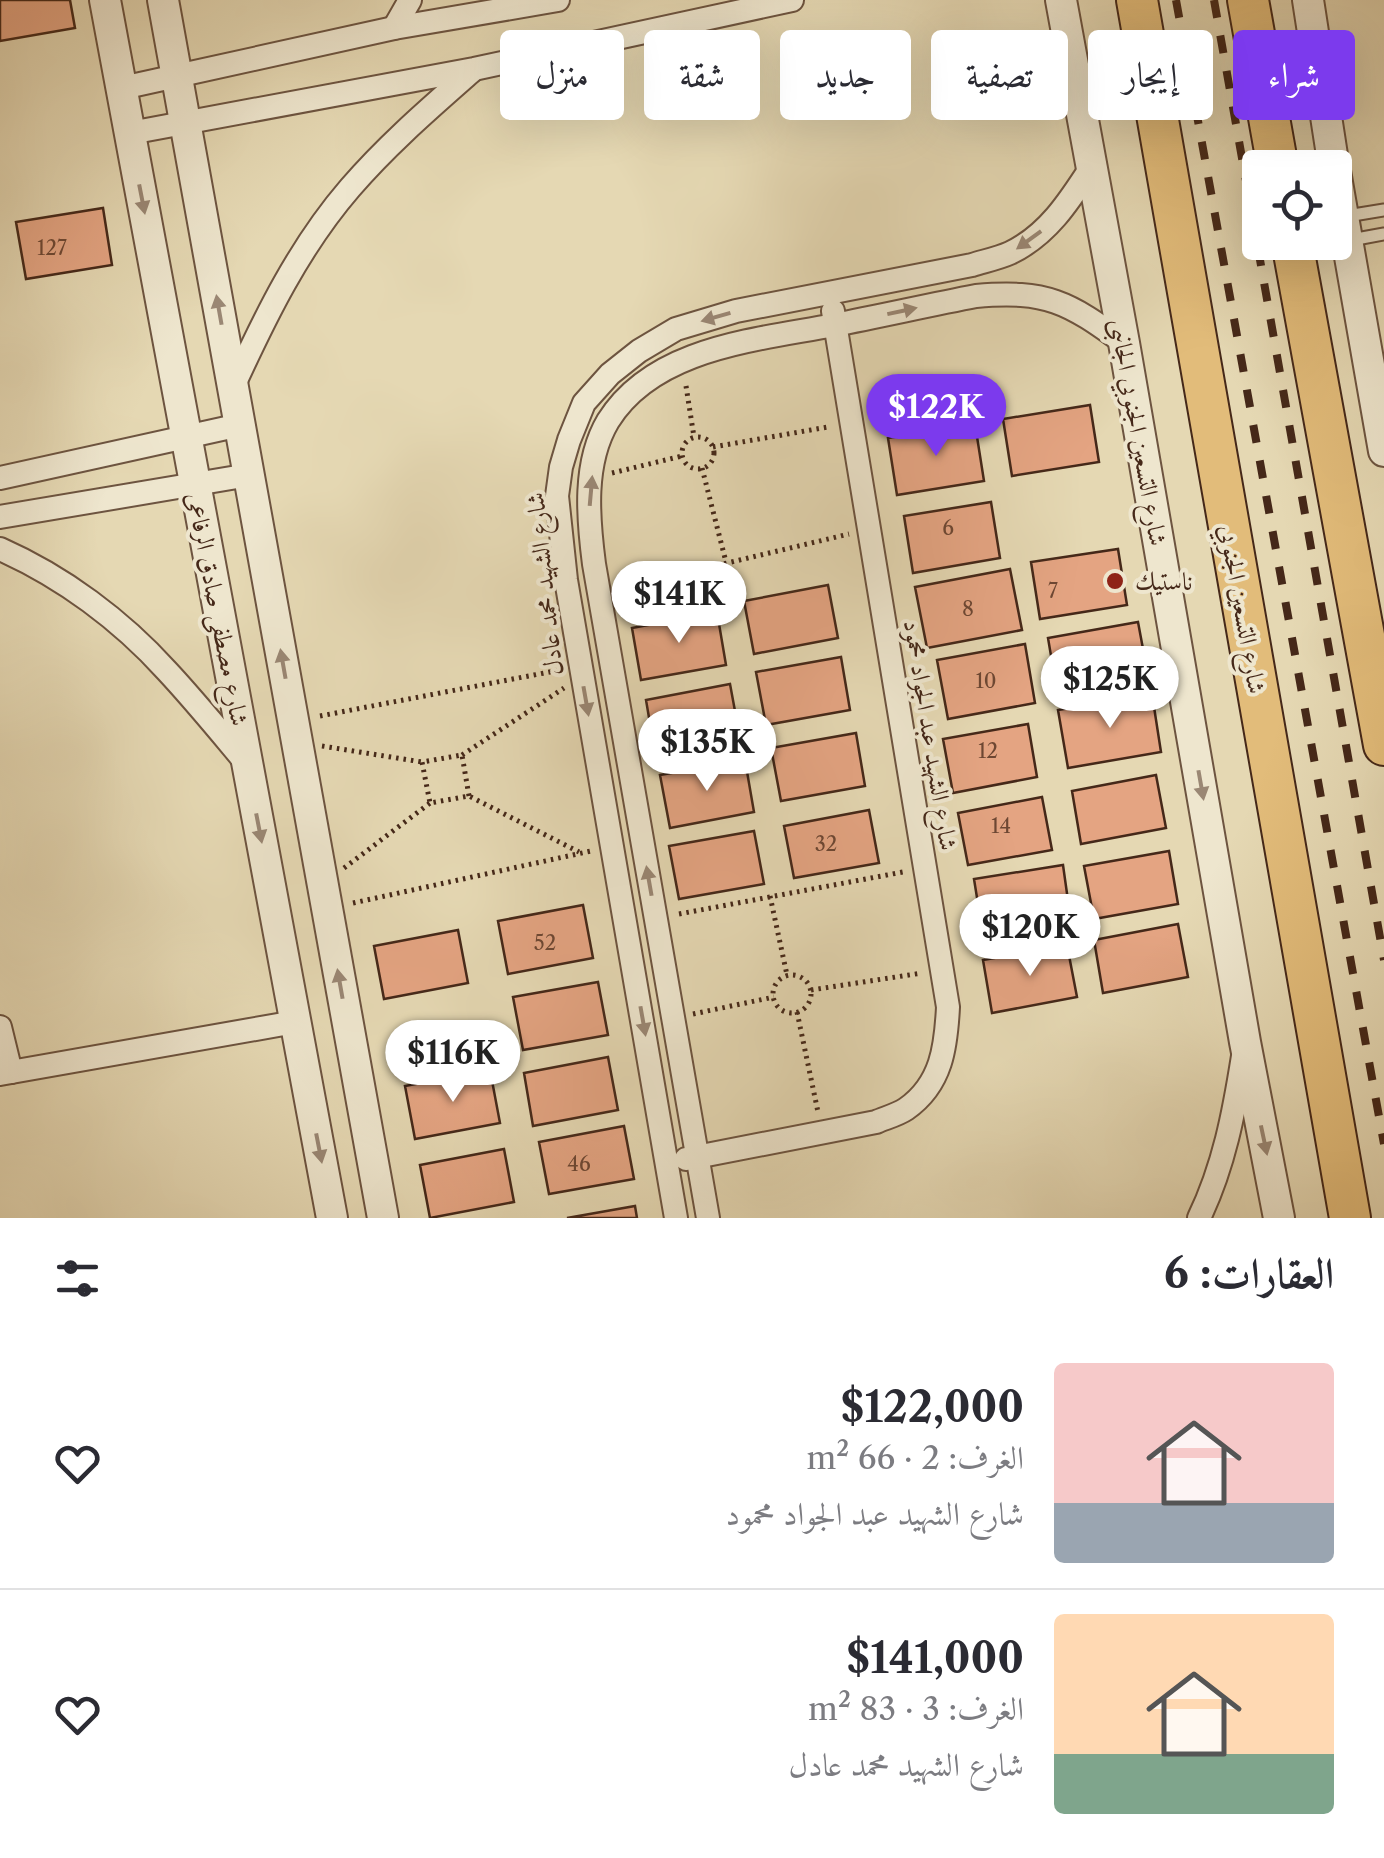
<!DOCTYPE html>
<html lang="ar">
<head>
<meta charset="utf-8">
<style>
	body { margin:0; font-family:"Libre Caslon Text",Amiri,serif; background:#f7f7f7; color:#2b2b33; direction:rtl; height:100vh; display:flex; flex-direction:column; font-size:38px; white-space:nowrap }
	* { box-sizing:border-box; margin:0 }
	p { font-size:32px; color:#7c7c81 }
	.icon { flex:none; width:55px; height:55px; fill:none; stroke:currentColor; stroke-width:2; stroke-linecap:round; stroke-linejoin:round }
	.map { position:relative; height:1218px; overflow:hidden; direction:ltr }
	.sheet { display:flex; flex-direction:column; background:#fff; flex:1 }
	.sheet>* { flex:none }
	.banner { position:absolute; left:30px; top:30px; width:1325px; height:90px; direction:rtl; display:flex; gap:20px }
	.fabs { position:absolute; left:1242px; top:150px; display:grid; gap:20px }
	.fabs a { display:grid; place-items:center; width:110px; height:110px; border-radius:10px; background:#fff; box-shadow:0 10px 40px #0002; font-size:50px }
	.price { position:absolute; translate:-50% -85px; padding:0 22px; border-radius:35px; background:#fff; color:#222; font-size:32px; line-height:65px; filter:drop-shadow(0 2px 5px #0008) }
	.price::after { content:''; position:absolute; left:50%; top:60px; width:30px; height:22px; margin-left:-15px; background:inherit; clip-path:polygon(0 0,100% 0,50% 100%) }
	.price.current { background:#7c3aed; color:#fff }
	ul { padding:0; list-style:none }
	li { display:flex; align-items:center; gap:30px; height:250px; padding:0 50px }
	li+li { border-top:2px solid #e1e1e2 }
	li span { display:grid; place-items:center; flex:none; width:280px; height:200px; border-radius:10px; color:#555 }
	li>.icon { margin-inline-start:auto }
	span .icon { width:120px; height:120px; fill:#fffc; stroke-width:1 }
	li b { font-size:42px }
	h2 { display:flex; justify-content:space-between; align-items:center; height:120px; padding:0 50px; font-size:42px }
	.tag { padding:0 35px; border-radius:10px; background:#fff; box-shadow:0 10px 40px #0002; font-size:35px; line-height:90px }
	.tag.current { background:#7c3aed; color:#fff }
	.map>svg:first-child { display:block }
	.building { fill:#e4a482; stroke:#452819; stroke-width:2.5 }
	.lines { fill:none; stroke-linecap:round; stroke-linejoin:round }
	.service-casing { stroke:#6d5440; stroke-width:15 }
	.minor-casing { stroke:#6d5440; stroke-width:26 }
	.tertiary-casing { stroke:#6d5440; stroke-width:34 }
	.trunk-casing { stroke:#452819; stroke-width:44 }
	.path { stroke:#452819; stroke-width:5; stroke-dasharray:2.5 5; stroke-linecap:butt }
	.service { stroke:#eee6ce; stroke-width:11 }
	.minor { stroke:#eee6ce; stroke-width:22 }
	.tertiary { stroke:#eee6ce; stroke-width:30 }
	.trunk { stroke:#e2bc7a; stroke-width:40 }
	.rail { stroke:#452819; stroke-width:8; stroke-dasharray:18 18; stroke-linecap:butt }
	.oneway { fill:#9a8774 }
	.poi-dot { fill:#8f2418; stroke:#eee6ce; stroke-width:4 }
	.labels { text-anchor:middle; stroke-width:8; stroke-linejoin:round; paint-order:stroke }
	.number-label { font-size:20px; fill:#6d4733 }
	.street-label { font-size:25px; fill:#452819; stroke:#eee6ce }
	.poi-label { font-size:25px; fill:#452819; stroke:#eee6ce; text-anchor:start }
</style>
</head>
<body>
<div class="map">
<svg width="1384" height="1218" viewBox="0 0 1384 1218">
	<rect width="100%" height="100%" fill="#e5d8b3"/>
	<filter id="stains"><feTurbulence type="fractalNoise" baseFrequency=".002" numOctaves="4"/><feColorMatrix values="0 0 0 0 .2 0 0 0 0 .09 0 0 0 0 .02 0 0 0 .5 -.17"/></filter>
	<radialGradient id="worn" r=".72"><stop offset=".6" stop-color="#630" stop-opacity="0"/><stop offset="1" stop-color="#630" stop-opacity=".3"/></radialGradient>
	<!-- building -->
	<g class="building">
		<polygon points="0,0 70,0 75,28 0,41"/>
		<polygon points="103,208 112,265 26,279 16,222"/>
		<polygon points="1090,405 1099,462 1012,476 1003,419"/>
		<polygon points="975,424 984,481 897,495 888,438"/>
		<polygon points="991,502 1000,558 913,573 904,516"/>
		<polygon points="1118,549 1127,605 1040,619 1031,562"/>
		<polygon points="1010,569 1022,630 927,648 915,587"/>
		<polygon points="828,585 838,638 754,654 744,601"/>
		<polygon points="717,612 726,665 641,680 632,628"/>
		<polygon points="1138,622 1149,681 1058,697 1048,638"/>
		<polygon points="1025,644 1035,703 948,719 937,660"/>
		<polygon points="841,657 850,710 766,725 756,672"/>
		<polygon points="730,684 740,738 655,753 646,700"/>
		<polygon points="1152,694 1161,752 1068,768 1058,710"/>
		<polygon points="1028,724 1037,777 953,793 943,739"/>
		<polygon points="856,733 865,786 781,801 771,748"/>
		<polygon points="745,760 754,812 670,828 660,775"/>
		<polygon points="1156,775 1166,828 1081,844 1072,791"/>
		<polygon points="1042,797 1052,850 968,865 958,813"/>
		<polygon points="869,810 879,863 794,878 784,826"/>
		<polygon points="754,831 764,884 679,899 669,846"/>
		<polygon points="1169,851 1178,904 1094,919 1084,866"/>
		<polygon points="1063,865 1071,922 983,935 974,879"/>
		<polygon points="583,905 593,958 508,974 498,921"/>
		<polygon points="1178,924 1188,977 1103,993 1094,940"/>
		<polygon points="458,930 468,983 384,999 374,946"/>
		<polygon points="1067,945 1077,997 992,1013 983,960"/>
		<polygon points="598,982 608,1035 523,1050 513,997"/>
		<polygon points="608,1057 618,1110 533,1126 524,1073"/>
		<polygon points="490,1070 500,1123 415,1139 405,1086"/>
		<polygon points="624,1126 634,1179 549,1194 539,1142"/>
		<polygon points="504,1149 514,1202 430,1218 420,1165"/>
		<polygon points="635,1206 637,1218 567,1218"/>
	</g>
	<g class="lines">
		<!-- service casing -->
		<g class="service-casing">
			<g id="service">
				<polyline points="1347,216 1384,210"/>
				<polyline points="1351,240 1384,234"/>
			</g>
		</g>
		<!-- minor casing -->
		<g class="minor-casing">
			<g id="minor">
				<polyline points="394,28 410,0"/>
				<polyline points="122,88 394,28 558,0"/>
				<polyline points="130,133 474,69 792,0"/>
				<path d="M233 387C265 317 299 247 350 188 387 145 430 108 472 71"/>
				<polyline points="0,478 240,425"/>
				<polyline points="0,517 249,475"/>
				<path d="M0 549C63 577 121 620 167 671 195 701 221 733 247 764"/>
				<polyline points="0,1027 11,1072"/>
				<polyline points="0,1074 295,1022"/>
				<path d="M686 1159 876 1122C885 1118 897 1115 906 1109 942 1084 946 1046 948 1007L833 311"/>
				<path d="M676 1218 566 580 557 496 561 467 569 440 584 403 610 374 639 351 676 329 736 311 972 265C985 261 999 258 1010 253 1048 235 1070 200 1092 166"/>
				<path d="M708 1218 594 564C588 518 583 463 608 421 654 347 757 340 834 325 881 316 929 305 976 296 1047 290 1068 302 1124 343"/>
				<path d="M1199 1218C1224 1166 1234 1113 1243 1056"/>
			</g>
		</g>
		<!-- tertiary casing -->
		<g class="tertiary-casing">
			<g id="tertiary">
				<polyline points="105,0 332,1218"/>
				<polyline points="163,0 383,1218"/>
				<polyline points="1061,0 1124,343 1245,1042 1279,1218"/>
				<polyline points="1308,0 1334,168"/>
				<polyline points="1335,171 1384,451"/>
			</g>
		</g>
		<!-- trunk casing -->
		<g class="trunk-casing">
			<g id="trunk">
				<polyline points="1137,0 1350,1218"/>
				<polyline points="1248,0 1278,168"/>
				<polyline points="1292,242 1384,745"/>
			</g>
		</g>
		<!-- path -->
		<g class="path">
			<polyline points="686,386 694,437"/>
			<circle cx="698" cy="453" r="16"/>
			<polyline points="713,447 828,427"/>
			<polyline points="702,468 726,562"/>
			<polyline points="612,473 682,456"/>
			<polyline points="622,588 849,534"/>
			<polyline points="320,716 560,670"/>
			<polyline points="322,746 422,762"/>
			<polyline points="462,755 564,688"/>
			<polyline points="469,796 462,755 422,762 430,803 469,796 579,852"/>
			<polyline points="344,868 430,803"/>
			<polyline points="770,896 787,975"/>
			<polyline points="353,903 591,851"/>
			<polyline points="679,914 903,872"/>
			<circle cx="792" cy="994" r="19"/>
			<polyline points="811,990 922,973"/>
			<polyline points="797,1012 818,1112"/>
			<polyline points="693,1014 774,997"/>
		</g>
		<!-- service -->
		<use href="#service" class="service"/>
		<!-- minor -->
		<use href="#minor" class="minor"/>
		<!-- tertiary -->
		<use href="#tertiary" class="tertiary"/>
		<!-- trunk -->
		<use href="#trunk" class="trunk"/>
		<!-- rail -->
		<g class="rail">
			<polyline points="1176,0 1384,1144"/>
			<polyline points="1214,0 1384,960"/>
		</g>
	</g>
	<!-- one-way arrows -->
	<defs><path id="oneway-solid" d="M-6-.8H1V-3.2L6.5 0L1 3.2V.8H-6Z" transform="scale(2.5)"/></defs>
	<g class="oneway">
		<use href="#oneway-solid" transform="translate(142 199) rotate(79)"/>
		<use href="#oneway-solid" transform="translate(1029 240) rotate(144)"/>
		<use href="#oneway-solid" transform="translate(219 310) rotate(-100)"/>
		<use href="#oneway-solid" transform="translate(902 311) rotate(-12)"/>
		<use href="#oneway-solid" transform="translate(716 317) rotate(164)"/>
		<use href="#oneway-solid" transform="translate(591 491) rotate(-85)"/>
		<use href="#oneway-solid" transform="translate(283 664) rotate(-100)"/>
		<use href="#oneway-solid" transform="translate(586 701) rotate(80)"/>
		<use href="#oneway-solid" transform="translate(1201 785) rotate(80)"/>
		<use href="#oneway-solid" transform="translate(259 828) rotate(79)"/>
		<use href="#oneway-solid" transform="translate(649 881) rotate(-100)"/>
		<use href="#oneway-solid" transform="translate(340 984) rotate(-100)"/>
		<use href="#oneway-solid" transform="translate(643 1021) rotate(80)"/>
		<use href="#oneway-solid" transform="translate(1264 1140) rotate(78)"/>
		<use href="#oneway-solid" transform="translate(319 1148) rotate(79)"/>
	</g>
	<!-- markers -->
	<circle class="poi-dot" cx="1115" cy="581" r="10"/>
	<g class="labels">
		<!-- number labels -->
		<g class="number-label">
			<text x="52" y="255">127</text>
			<text x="948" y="535">6</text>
			<text x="1053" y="598">7</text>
			<text x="968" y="616">8</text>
			<text x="986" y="688">10</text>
			<text x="988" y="758">12</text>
			<text x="1001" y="833">14</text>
			<text x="826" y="851">32</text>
			<text x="545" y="950">52</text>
			<text x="579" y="1171">46</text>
		</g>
		<!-- street labels -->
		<g class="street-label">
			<text transform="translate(1139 432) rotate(80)" y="9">شارع التسعين الجنوبي الجانبى</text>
			<text transform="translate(544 584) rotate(-96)" y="9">شارع الشهيد محمد عادل</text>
			<text transform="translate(218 609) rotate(79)" y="9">شارع مصطفى صادق الرفاعى</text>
			<text transform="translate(1243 609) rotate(80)" y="9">شارع التسعين الجنوبي</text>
			<text transform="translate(931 735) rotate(81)" y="9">شارع الشهيد عبد الجواد محمود</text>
		</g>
		<!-- poi labels -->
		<g class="poi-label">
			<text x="1135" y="590">ناستيك</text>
		</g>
	</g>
	<rect width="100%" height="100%" filter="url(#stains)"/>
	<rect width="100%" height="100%" fill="url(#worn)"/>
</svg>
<div class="fabs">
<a><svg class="icon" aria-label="locate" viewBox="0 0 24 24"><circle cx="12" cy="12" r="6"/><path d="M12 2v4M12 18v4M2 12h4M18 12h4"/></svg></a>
</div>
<b class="price current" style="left:936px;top:459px">$122K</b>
<b class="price" style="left:679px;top:646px">$141K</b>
<b class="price" style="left:1110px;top:731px">$125K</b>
<b class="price" style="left:707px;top:794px">$135K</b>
<b class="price" style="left:1030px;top:979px">$120K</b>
<b class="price" style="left:453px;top:1105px">$116K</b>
<div class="banner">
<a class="tag current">شراء</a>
<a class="tag">إيجار</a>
<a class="tag">تصفية</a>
<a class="tag">جديد</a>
<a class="tag">شقة</a>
<a class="tag">منزل</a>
</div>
</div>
<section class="sheet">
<h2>العقارات: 6<svg class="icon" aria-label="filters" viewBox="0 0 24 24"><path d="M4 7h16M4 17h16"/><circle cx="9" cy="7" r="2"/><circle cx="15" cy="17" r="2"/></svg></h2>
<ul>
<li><span style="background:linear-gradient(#f6c9c9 70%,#9aa5b1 0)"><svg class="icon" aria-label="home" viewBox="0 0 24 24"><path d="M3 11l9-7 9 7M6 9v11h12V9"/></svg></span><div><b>$122,000</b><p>الغرف: 2 · 66 m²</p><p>شارع الشهيد عبد الجواد محمود</p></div><svg class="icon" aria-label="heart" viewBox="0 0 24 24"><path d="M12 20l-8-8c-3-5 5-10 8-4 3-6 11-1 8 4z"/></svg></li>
<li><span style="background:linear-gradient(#ffd9b3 70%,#7fa58c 0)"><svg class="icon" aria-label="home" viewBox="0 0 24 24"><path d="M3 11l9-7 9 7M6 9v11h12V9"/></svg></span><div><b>$141,000</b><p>الغرف: 3 · 83 m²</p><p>شارع الشهيد محمد عادل</p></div><svg class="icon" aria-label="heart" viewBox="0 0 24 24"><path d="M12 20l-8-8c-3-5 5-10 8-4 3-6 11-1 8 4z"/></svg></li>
</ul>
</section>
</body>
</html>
